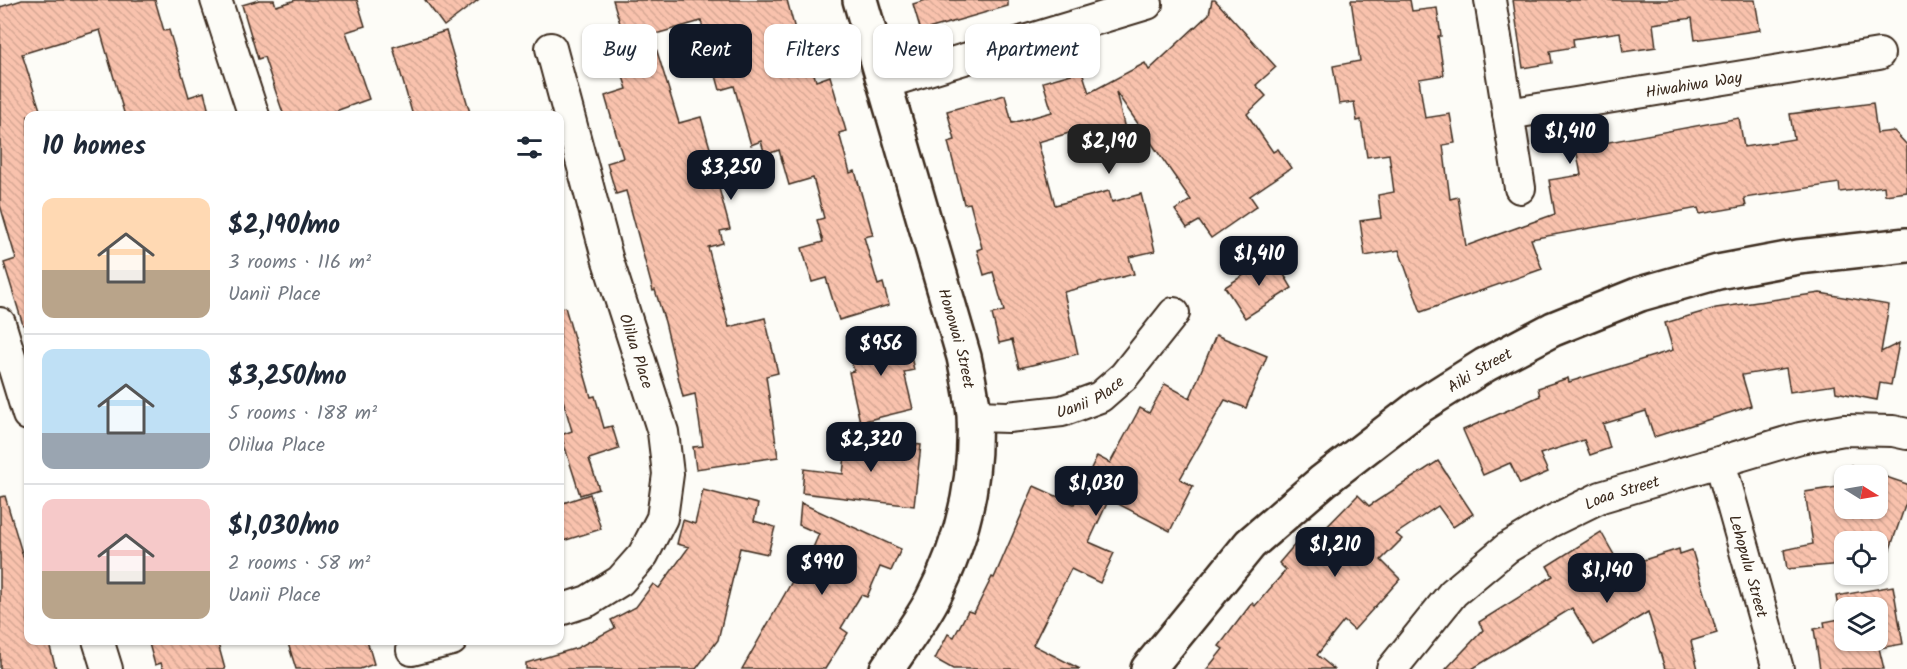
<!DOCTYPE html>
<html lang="en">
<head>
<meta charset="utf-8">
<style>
	body { margin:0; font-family:Kalam,sans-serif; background:#f2f2f3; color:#1f2937; height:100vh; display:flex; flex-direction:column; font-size:22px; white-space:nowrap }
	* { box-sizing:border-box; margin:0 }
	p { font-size:20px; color:#747a83 }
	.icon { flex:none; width:33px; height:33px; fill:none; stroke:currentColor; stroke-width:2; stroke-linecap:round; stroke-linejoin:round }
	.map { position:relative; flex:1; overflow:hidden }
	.side { position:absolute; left:24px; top:111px; width:540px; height:534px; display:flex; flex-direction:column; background:#fff; border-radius:12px; box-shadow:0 2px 4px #0004 }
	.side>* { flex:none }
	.hud { position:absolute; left:582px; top:24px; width:570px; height:54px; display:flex; gap:12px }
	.needle { width:39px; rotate:101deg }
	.buttons { position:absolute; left:1834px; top:465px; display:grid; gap:12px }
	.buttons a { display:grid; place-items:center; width:54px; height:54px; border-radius:12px; background:#fff; box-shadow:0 2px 4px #0004; font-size:30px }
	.price { position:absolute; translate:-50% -51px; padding:0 14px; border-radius:12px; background:#111827; color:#fff; font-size:20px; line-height:39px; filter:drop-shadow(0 2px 3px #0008) }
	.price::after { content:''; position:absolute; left:50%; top:36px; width:18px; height:14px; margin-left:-9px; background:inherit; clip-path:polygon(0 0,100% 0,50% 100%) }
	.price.on { background:#222; color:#fff }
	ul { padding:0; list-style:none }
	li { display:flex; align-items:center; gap:18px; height:150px; padding:0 18px }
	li+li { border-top:2px solid #e0e1e3 }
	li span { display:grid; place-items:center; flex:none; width:168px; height:120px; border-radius:12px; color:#555 }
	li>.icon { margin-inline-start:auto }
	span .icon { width:72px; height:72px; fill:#fffc; stroke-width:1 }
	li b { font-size:26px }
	h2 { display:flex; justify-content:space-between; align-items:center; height:72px; padding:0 18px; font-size:26px }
	.tag { padding:0 21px; border-radius:12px; background:#fff; box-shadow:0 2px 4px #0004; font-size:21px; line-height:54px }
	.tag.on { background:#111827; color:#fff }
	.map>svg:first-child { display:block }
	.building { fill:url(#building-back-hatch); stroke:#3b2a1e; stroke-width:1.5; fill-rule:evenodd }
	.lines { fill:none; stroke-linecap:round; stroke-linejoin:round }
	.minor-casing { stroke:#3b2a1e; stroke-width:34 }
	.tertiary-casing { stroke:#3b2a1e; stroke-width:38 }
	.minor { stroke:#fdfcf7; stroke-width:30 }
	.tertiary { stroke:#fdfcf7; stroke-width:33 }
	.labels { text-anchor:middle; stroke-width:6; stroke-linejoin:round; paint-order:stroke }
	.street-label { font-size:16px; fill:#3b2a1e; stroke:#fdfcf7 }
</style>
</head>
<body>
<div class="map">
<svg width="1907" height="669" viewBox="0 0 1907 669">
	<defs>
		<pattern id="building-back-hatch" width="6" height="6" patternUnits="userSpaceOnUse" patternTransform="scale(1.5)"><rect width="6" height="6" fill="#f9c2ad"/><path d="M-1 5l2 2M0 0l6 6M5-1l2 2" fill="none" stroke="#d6a794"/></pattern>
	</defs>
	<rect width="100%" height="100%" fill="#fdfcf7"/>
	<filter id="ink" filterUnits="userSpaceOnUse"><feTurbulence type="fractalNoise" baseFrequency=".0167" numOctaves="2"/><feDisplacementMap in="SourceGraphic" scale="12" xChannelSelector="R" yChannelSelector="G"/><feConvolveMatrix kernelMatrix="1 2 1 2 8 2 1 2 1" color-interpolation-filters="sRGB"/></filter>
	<g filter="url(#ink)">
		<!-- building -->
		<g class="building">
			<polygon points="22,0 155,0 164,31 169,30 189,97 204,92 210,116 125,116 100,30 22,54 42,116 28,116 28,325 23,325 4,263 16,259 0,205 0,7"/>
			<polygon points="259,0 274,0 276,6 296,0 357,0 365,26 346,32 369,99 322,116 284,116 264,57 258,59 242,5"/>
			<polygon points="425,0 478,0 444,26"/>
			<polygon points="613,0 787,0 797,37 803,35 816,81 830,76 846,131 839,133 850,173 855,171 873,235 864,237 878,285 883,283 889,305 839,320 826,278 812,282 802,248 823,242 817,220 824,218 813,178 789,185 779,150 765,155 761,141 751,145 734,86 720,90 701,21 652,35 679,123 701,117 715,165 713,166 730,229 720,231 723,243 708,247 729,327 765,318 778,373 766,376 778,457 696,469 693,447 703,446 695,394 683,397 665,322 655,290 653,291 626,191 616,194 607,163 623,158 605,96 627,89 619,64 631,60"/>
			<polygon points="926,0 1008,0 1008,6 921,31 913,4"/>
			<polygon points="1212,0 1215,0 1276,67 1256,85 1266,96 1247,114 1273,152 1278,149 1291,168 1250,196 1257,206 1211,238 1199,221 1187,228 1175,210 1191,200 1116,92 1126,133 1126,142 1089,152 1083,129 1038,142 1055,205 1109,191 1112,202 1141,194 1155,251 1129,257 1134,274 1064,292 1078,354 1019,368 1012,340 999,343 992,314 1004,311 993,272 984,275 977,250 982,248 970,203 964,204 948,142 955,140 947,111 1005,95 1012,123 1052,112 1043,82 1082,71 1089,93 1145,63 1149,70 1209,14"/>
			<polygon points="1351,0 1410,0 1412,11 1437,8 1441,36 1438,36 1444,75 1419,79 1425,118 1450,114 1455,143 1443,145 1450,199 1458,197 1466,246 1555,214 1549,180 1581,175 1576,148 1739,118 1744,147 1794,139 1790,114 1873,103 1877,133 1894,131 1907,145 1907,192 1885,195 1884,186 1840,192 1839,183 1744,198 1746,206 1700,214 1698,208 1531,239 1542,269 1421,312 1399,250 1365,256 1360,221 1381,218 1378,195 1394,192 1389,154 1367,157 1361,120 1357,121 1354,102 1339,104 1333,66 1360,61"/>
			<polygon points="1513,0 1755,0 1760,30 1695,40 1692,18 1653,24 1656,47 1623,52 1620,32 1573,39 1574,47 1550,51 1552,63 1523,68"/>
			<polygon points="446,31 471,116 413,116 393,47"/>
			<polygon points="1273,256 1292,288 1245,318 1225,287"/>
			<polygon points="1820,293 1889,305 1881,352 1899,343 1891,385 1880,383 1877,400 1836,392 1835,385 1790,392 1786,368 1742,375 1751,406 1654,437 1646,411 1603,424 1610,448 1590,455 1584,440 1540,454 1548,472 1520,484 1510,463 1483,475 1463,430 1540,396 1538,388 1568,378 1569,382 1673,350 1665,323 1716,308"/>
			<polygon points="565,307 591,397 595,396 604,428 612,426 619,449 589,459 599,489 580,495 561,435 572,431 560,390 560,308"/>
			<polygon points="906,334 914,370 904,372 913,409 860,422 849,372 854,371 847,347"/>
			<polygon points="1216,335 1267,356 1246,408 1225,400 1180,479 1193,486 1170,531 1109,499 1089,542 1114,553 1100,583 1071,569 1033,645 1080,669 953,669 935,659 948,634 954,637 968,611 974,613 992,577 994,578 1034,486 1074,504 1097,456 1110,463 1140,408 1149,413 1165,384 1190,398"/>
			<polygon points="847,437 921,445 914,506 802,493 804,469 843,474"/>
			<polygon points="1438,461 1473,514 1453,527 1438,506 1396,534 1402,539 1381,560 1400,579 1354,630 1344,621 1317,655 1334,669 1207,669 1223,649 1219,646 1252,603 1255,606 1286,570 1279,563 1302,536 1310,544 1358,495 1369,506"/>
			<polygon points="1851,465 1907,484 1907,500 1889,552 1878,548 1878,542 1859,542 1837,534 1842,564 1787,569 1784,550 1813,544 1805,492 1844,486 1845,482 1845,508 1878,508 1878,476 1847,476"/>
			<polygon points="703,490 758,504 754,521 775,527 768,554 740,548 718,640 696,669 526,669 526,663 577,648 615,628 611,620 636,607 653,584 659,588 689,547 677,544 683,520 695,524"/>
			<polygon points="590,494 601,529 560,542 560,504"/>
			<polygon points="5,496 28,573 28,640 48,640 56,669 0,669 0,497"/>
			<polygon points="801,503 901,549 891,571 880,567 867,597 861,595 841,628 848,633 825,669 742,669 798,571 802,573 819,534 799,525"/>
			<polygon points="1601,532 1621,567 1679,549 1680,554 1692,550 1717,633 1691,641 1698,669 1665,669 1648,612 1594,645 1572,608 1472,669 1446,669 1483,630 1479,622 1553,576 1547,566"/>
			<path d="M1893 586 1903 644 1879 648 1884 669H1820L1814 629 1825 627 1824 622 1840 619 1836 596ZM1845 608H1878V640H1845Z"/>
			<polygon points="148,640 217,640 225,669 163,669 161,663 155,665"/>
			<polygon points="287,640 367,640 374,664 360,669 296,669"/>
		</g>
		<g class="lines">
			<!-- minor casing -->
			<g class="minor-casing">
				<g id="minor">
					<polyline points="216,0 254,116"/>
					<polyline points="1490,0 1520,188"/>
					<path id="s1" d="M551 48 608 261 663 432 668 474 662 518 643 555 620 581 588 601 560 610"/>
					<polyline points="885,83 1147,4"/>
					<path id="s2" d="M1508 114 1879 54"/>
					<polyline points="0,323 28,415"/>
					<path id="s3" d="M974 416 1008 417 1062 411 1100 397 1124 376 1174 313"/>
					<path id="s4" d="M1720 462 1778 669"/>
					<polyline points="98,640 107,669"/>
					<polyline points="412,650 452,640"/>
					<path id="s5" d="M1392 669 1453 593 1507 548 1550 522 1601 497 1800 438 1844 430 1893 431 1907 434"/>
				</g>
			</g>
			<!-- tertiary casing -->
			<g class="tertiary-casing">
				<g id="tertiary">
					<path id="s6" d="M860 0 964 357C968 376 972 396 974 415 977 480 962 543 932 600 919 624 902 646 887 669"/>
					<path id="s7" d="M1148 669 1250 544 1323 481 1420 406 1485 365 1553 329 1640 294 1718 272 1798 257 1907 245"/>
				</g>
			</g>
			<!-- minor -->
			<use href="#minor" class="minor"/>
			<!-- tertiary -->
			<use href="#tertiary" class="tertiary"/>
		</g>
	</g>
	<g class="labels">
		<!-- street labels -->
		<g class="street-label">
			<text dy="6" stroke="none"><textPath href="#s2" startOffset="188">Hiwahiwa Way</textPath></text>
			<text dy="6" stroke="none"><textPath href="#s6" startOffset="352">Honowai Street</textPath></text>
			<text dy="6" stroke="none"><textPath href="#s1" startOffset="315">Olilua Place</textPath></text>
			<text dy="6" stroke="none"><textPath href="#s7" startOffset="450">Aiki Street</textPath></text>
			<text dy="6" stroke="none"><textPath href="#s3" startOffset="120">Uanii Place</textPath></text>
			<text dy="6" stroke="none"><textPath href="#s5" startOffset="296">Loaa Street</textPath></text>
			<text dy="6" stroke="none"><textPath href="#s4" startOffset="108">Lehopulu Street</textPath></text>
		</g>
	</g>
</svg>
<div class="buttons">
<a><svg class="needle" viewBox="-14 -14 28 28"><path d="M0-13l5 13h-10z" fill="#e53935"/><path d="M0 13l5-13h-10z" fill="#747a83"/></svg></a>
<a><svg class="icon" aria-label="locate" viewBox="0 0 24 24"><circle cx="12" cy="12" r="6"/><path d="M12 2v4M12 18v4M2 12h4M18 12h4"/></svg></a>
<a><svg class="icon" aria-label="layers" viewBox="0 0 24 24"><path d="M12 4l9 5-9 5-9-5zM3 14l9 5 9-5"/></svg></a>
</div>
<b class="price" style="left:1570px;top:165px">$1,410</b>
<b class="price on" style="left:1109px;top:175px">$2,190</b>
<b class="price" style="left:731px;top:201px">$3,250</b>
<b class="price" style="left:1259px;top:287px">$1,410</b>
<b class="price" style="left:881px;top:377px">$956</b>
<b class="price" style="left:871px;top:473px">$2,320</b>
<b class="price" style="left:1096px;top:517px">$1,030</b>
<b class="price" style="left:1335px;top:578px">$1,210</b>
<b class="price" style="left:822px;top:596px">$990</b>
<b class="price" style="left:1607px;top:604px">$1,140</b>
<div class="hud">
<a class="tag">Buy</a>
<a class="tag on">Rent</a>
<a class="tag">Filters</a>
<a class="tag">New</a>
<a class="tag">Apartment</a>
</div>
<section class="side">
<h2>10 homes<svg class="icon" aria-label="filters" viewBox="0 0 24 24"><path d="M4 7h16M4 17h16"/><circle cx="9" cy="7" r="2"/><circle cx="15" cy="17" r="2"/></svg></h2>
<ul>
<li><span style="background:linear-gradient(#ffd9b3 60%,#b9a48a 0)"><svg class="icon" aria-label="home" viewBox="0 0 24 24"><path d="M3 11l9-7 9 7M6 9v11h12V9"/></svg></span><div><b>$2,190/mo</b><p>3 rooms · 116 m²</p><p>Uanii Place</p></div></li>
<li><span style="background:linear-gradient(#bfe0f5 70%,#9aa5b1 0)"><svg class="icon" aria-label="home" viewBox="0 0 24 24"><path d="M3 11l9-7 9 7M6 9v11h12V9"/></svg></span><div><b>$3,250/mo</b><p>5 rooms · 188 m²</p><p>Olilua Place</p></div></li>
<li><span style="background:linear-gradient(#f6c9c9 60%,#b9a48a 0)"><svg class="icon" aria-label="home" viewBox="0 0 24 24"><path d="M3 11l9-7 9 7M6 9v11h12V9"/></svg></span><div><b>$1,030/mo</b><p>2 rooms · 58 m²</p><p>Uanii Place</p></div></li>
</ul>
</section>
</div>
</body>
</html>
